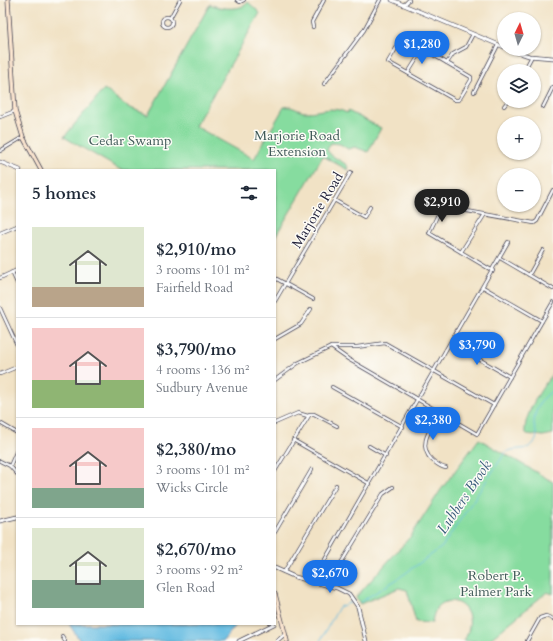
<!DOCTYPE html>
<html lang="en">
<head>
<meta charset="utf-8">
<style>
	body { margin:0; font-family:Cardo,serif; background:#f6f6f7; color:#1f2937; height:100vh; display:flex; flex-direction:column; font-size:15px; white-space:nowrap }
	* { box-sizing:border-box; margin:0 }
	p { font-size:13px; color:#747a83 }
	.icon { flex:none; width:22px; height:22px; fill:none; stroke:currentColor; stroke-width:2; stroke-linecap:round; stroke-linejoin:round }
	.map { position:relative; flex:1; overflow:hidden }
	.details { position:absolute; left:16px; top:169px; width:260px; height:456px; display:flex; flex-direction:column; background:#fff; border-radius:0px; box-shadow:0 1px 3px #0004 }
	.details>* { flex:none }
	.needle { width:26px; rotate:5deg }
	.buttons { position:absolute; left:497px; top:12px; display:grid; gap:8px }
	.buttons a { display:grid; place-items:center; width:44px; height:44px; border-radius:50%; background:#fff; box-shadow:0 1px 3px #0004; font-size:20px }
	.price { position:absolute; translate:-50% -34px; padding:0 9px; border-radius:14px; background:#1a73e8; color:#fff; font-size:13px; line-height:26px; filter:drop-shadow(0 1px 2px #0008) }
	.price::after { content:''; position:absolute; left:50%; top:24px; width:12px; height:9px; margin-left:-6px; background:inherit; clip-path:polygon(0 0,100% 0,50% 100%) }
	.price.on { background:#222; color:#fff }
	ul { padding:0; list-style:none }
	li { display:flex; align-items:center; gap:12px; height:100px; padding:0 16px }
	li+li { border-top:1px solid #e0e1e3 }
	li span { display:grid; place-items:center; flex:none; width:112px; height:80px; border-radius:0px; color:#555 }
	li>.icon { margin-inline-start:auto }
	span .icon { width:48px; height:48px; fill:#fffc; stroke-width:1 }
	li b { font-size:17px }
	h2 { display:flex; justify-content:space-between; align-items:center; height:48px; padding:0 16px; font-size:17px }
	.map>svg:first-child { display:block }
	.green { fill:#86dc9f; stroke:#547f6d }
	.water { fill:#64bbe1; stroke:#436e8e }
	.lines { fill:none; stroke-linecap:round; stroke-linejoin:round }
	.stream { stroke:#64bbe1; stroke-width:1 }
	.minor-casing { stroke:#413f50; stroke-width:4 }
	.tertiary-casing { stroke:#413f50; stroke-width:4.5 }
	.secondary-casing { stroke:#413f50; stroke-width:5 }
	.minor { stroke:#fff; stroke-width:2.5 }
	.tertiary { stroke:#fff; stroke-width:3 }
	.secondary { stroke:#fbe5cf; stroke-width:3.5 }
	.labels { text-anchor:middle; stroke-width:3; stroke-linejoin:round; paint-order:stroke }
	.park-label { font-size:14px; fill:#405a59; stroke:#fdfcf7 }
	.street-label { font-size:14px; fill:#22223b; stroke:#fdfcf7 }
	.water-label { font-size:15px; font-style:italic; fill:#3c5f7d; stroke:#fdfcf7 }
</style>
</head>
<body>
<div class="map">
<svg width="553" height="641" viewBox="0 0 553 641">
	<rect width="100%" height="100%" fill="#fdfcf7"/>
	<filter id="ink" filterUnits="userSpaceOnUse"><feTurbulence type="fractalNoise" baseFrequency=".025" numOctaves="2"/><feDisplacementMap in="SourceGraphic" scale="8" xChannelSelector="R" yChannelSelector="G"/><feConvolveMatrix kernelMatrix="1 2 1 2 8 2 1 2 1" color-interpolation-filters="sRGB"/></filter>
	<filter id="wash" filterUnits="userSpaceOnUse"><feTurbulence type="fractalNoise" baseFrequency=".012" numOctaves="4" result="noise"/><feDisplacementMap in="SourceGraphic" scale="16" xChannelSelector="R" yChannelSelector="G"/><feGaussianBlur stdDeviation="0.9" result="paint"/><feColorMatrix in="noise" values="0 0 0 0 0 0 0 0 0 0 0 0 0 0 0 0 0 1.4 0 .05"/><feComposite in="paint" operator="in"/></filter>
	<g filter="url(#wash)">
		<rect width="100%" height="100%" fill="#f1e2c5"/>
		<!-- green -->
		<g class="green">
			<path d="M248 2 260 13 195 126 254 159 284 107C293 105 298 112 306 112 321 112 332 105 347 113L348 111 381 128 368 152 355 147 348 149 340 144 331 143 327 150 331 155 347 165 348 170 323 156 275 237V170H121L64 137 104 89 128 107 148 115 210 4C219 9 243 11 248 2Z"/>
			<path d="M553 374V434L543 436 527 434 525 432C524 415 542 386 553 374Z"/>
			<path d="M479 439 553 482V594L547 592 488 641H464C486 602 435 584 432 623L416 622 407 590 399 588 360 604 356 597 411 536 440 491Z"/>
		</g>
		<!-- water -->
		<polygon class="water" points="69,624 237,624 223,641 80,641"/>
		<g class="lines">
			<!-- stream -->
			<g class="stream">
				<path d="M360 602 396 580 442 547 505 453C514 446 525 453 534 443 540 436 534 430 534 423 534 409 542 398 553 390"/>
				<polyline points="320,641 339,607 352,602"/>
			</g>
		</g>
	</g>
	<g filter="url(#ink)">
		<g class="lines">
			<!-- minor casing -->
			<g class="minor-casing">
				<g id="minor">
					<polyline points="237,0 240,2 244,0"/>
					<polyline points="404,5 409,0"/>
					<circle cx="167" cy="22" r="5"/>
					<polyline points="170,18 180,0"/>
					<polyline points="313,27 312,22 324,0"/>
					<polygon points="404,38 471,77 471,80 459,100 455,100 388,62 401,40"/>
					<polyline points="447,63 453,54 466,47 473,34"/>
					<polyline points="524,71 532,56"/>
					<polyline points="408,73 423,49"/>
					<polyline points="324,84 364,30 380,0"/>
					<polyline points="474,92 498,45"/>
					<polyline points="504,106 508,101"/>
					<polyline points="543,107 553,87"/>
					<polyline points="0,117 15,111"/>
					<polyline points="0,151 23,137"/>
					<polyline points="334,200 364,217 370,207"/>
					<polyline points="439,206 534,223 537,221 553,190"/>
					<polyline points="442,206 429,233 493,271"/>
					<polyline points="0,233 17,226"/>
					<polyline points="461,252 485,214"/>
					<polyline points="500,258 553,289"/>
					<polyline points="12,272 17,283"/>
					<polyline points="529,275 543,250"/>
					<polyline points="0,278 17,270"/>
					<polyline points="275,278 313,299"/>
					<polyline points="483,287 542,321"/>
					<polyline points="275,301 351,172"/>
					<polyline points="0,308 17,345"/>
					<polyline points="275,339 301,324 311,309"/>
					<polyline points="451,343 510,377"/>
					<polyline points="331,347 348,359 477,434 553,302"/>
					<polyline points="0,374 17,367"/>
					<polyline points="275,380 298,363 331,347 357,347 385,343 494,405"/>
					<polyline points="332,387 403,427"/>
					<path d="M440 412C432 427 416 445 432 460 437 464 440 467 446 468"/>
					<polyline points="0,423 17,433"/>
					<polyline points="275,423 298,413 308,416"/>
					<polyline points="293,440 370,484"/>
					<polyline points="369,446 386,456"/>
					<polyline points="0,461 10,466 17,474"/>
					<polyline points="10,466 17,450"/>
					<polyline points="275,471 310,414 314,414 337,426"/>
					<polyline points="275,532 312,469"/>
					<polyline points="284,572 336,485"/>
					<polyline points="312,582 508,242"/>
					<polyline points="327,586 383,494 393,487"/>
					<polyline points="62,636 65,641"/>
					<polyline points="277,641 285,634"/>
					<polyline points="527,641 540,618 546,616 553,619"/>
				</g>
			</g>
			<!-- tertiary casing -->
			<g class="tertiary-casing">
				<g id="tertiary">
					<polyline points="392,0 504,47"/>
					<polyline points="508,49 529,56 553,58"/>
					<polyline points="0,162 20,170"/>
					<polyline points="0,521 17,517"/>
					<polyline points="275,568 295,577 337,588 349,594 358,607 366,641"/>
					<polyline points="239,641 274,624"/>
				</g>
			</g>
			<!-- secondary casing -->
			<g class="secondary-casing">
				<g id="secondary">
					<polyline points="8,0 15,111 23,137 41,170"/>
					<polyline points="275,594 287,641"/>
				</g>
			</g>
			<!-- minor -->
			<use href="#minor" class="minor"/>
			<!-- tertiary -->
			<use href="#tertiary" class="tertiary"/>
			<!-- secondary -->
			<use href="#secondary" class="secondary"/>
		</g>
	</g>
	<g class="labels">
		<!-- park labels -->
		<g class="park-label">
			<text x="297" y="140">Marjorie Road<tspan x="297" dy="16">Extension</tspan></text>
			<text x="130" y="145">Cedar Swamp</text>
			<text x="496" y="580">Robert P.<tspan x="496" dy="16">Palmer Park</tspan></text>
		</g>
		<!-- street labels -->
		<g class="street-label">
			<text transform="translate(317 210) rotate(-59)" y="5">Marjorie Road</text>
		</g>
		<!-- water labels -->
		<g class="water-label">
			<text transform="translate(464 497) rotate(-56)" y="5">Lubbers Brook</text>
		</g>
	</g>
</svg>
<div class="buttons">
<a><svg class="needle" viewBox="-14 -14 28 28"><path d="M0-13l5 13h-10z" fill="#e53935"/><path d="M0 13l5-13h-10z" fill="#747a83"/></svg></a>
<a><svg class="icon" aria-label="layers" viewBox="0 0 24 24"><path d="M12 4l9 5-9 5-9-5zM3 14l9 5 9-5"/></svg></a>
<a>+</a>
<a>−</a>
</div>
<b class="price" style="left:422px;top:65px">$1,280</b>
<b class="price on" style="left:442px;top:223px">$2,910</b>
<b class="price" style="left:477px;top:366px">$3,790</b>
<b class="price" style="left:433px;top:441px">$2,380</b>
<b class="price" style="left:330px;top:594px">$2,670</b>
<section class="details">
<h2>5 homes<svg class="icon" aria-label="filters" viewBox="0 0 24 24"><path d="M4 7h16M4 17h16"/><circle cx="9" cy="7" r="2"/><circle cx="15" cy="17" r="2"/></svg></h2>
<ul>
<li><span style="background:linear-gradient(#dfe7d0 75%,#b9a48a 0)"><svg class="icon" aria-label="home" viewBox="0 0 24 24"><path d="M3 11l9-7 9 7M6 9v11h12V9"/></svg></span><div><b>$2,910/mo</b><p>3 rooms · 101 m²</p><p>Fairfield Road</p></div></li>
<li><span style="background:linear-gradient(#f6c9c9 65%,#8fb573 0)"><svg class="icon" aria-label="home" viewBox="0 0 24 24"><path d="M3 11l9-7 9 7M6 9v11h12V9"/></svg></span><div><b>$3,790/mo</b><p>4 rooms · 136 m²</p><p>Sudbury Avenue</p></div></li>
<li><span style="background:linear-gradient(#f6c9c9 75%,#7fa58c 0)"><svg class="icon" aria-label="home" viewBox="0 0 24 24"><path d="M3 11l9-7 9 7M6 9v11h12V9"/></svg></span><div><b>$2,380/mo</b><p>3 rooms · 101 m²</p><p>Wicks Circle</p></div></li>
<li><span style="background:linear-gradient(#dfe7d0 65%,#7fa58c 0)"><svg class="icon" aria-label="home" viewBox="0 0 24 24"><path d="M3 11l9-7 9 7M6 9v11h12V9"/></svg></span><div><b>$2,670/mo</b><p>3 rooms · 92 m²</p><p>Glen Road</p></div></li>
</ul>
</section>
</div>
</body>
</html>
